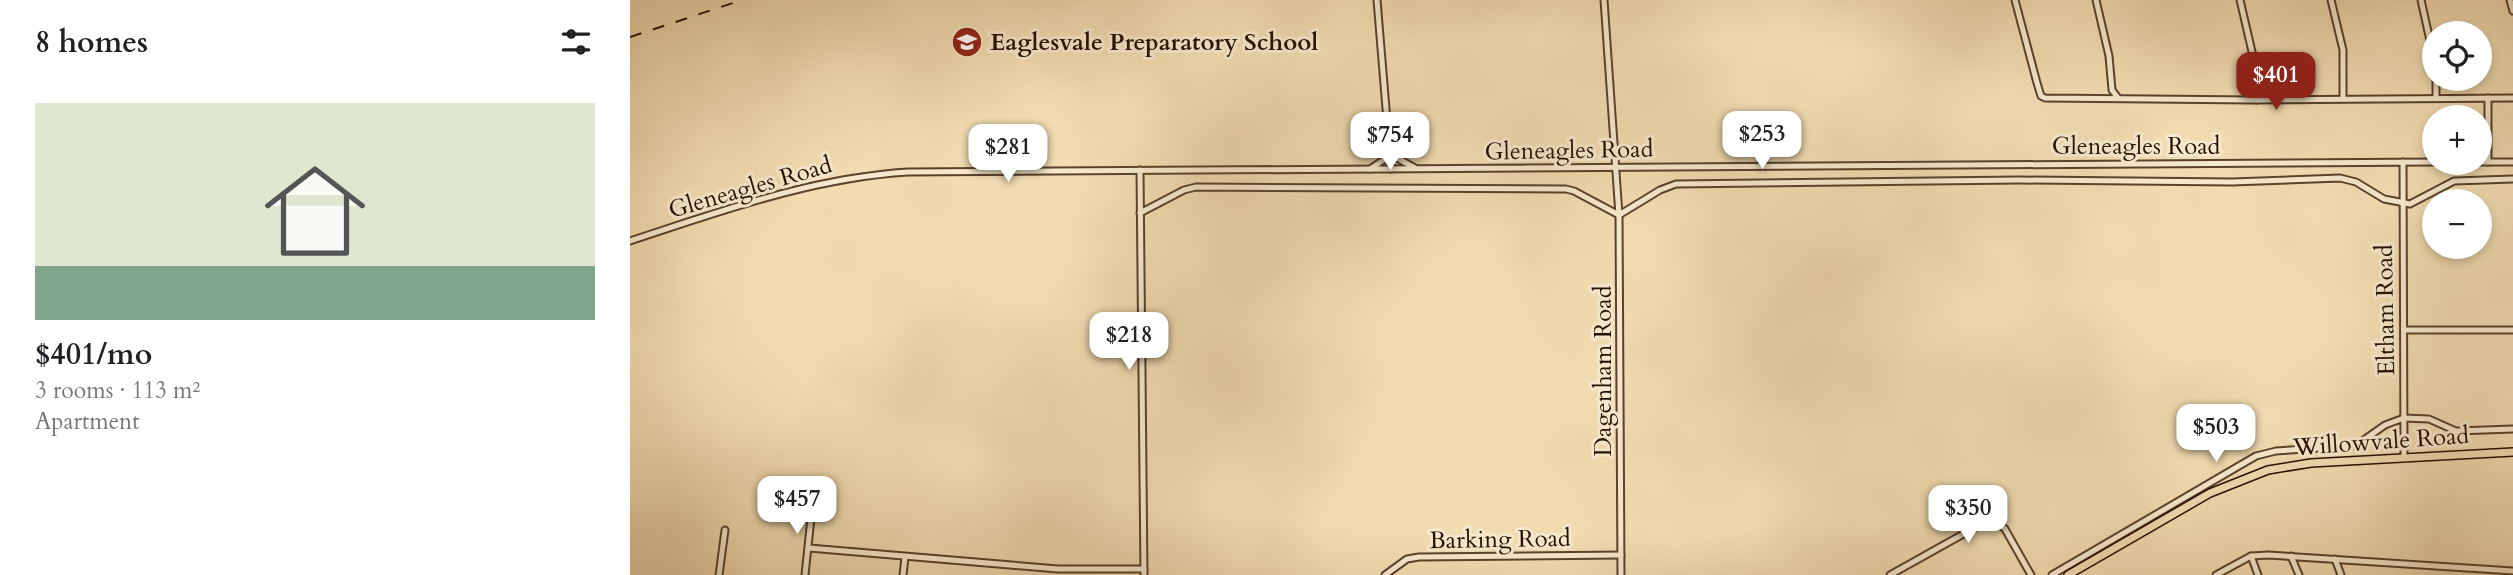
<!DOCTYPE html>
<html lang="en">
<head>
<meta charset="utf-8">
<style>
	body { margin:0; font-family:Cardo,serif; background:#f2f2f2; color:#202124; height:100vh; display:flex; flex-direction:column; font-size:26px; white-space:nowrap }
	* { box-sizing:border-box; margin:0 }
	p { font-size:23px; color:#757577 }
	.icon { flex:none; width:38px; height:38px; fill:none; stroke:currentColor; stroke-width:2; stroke-linecap:round; stroke-linejoin:round }
	.map { position:relative; flex:1; overflow:hidden }
	.drawer { display:flex; flex-direction:column; background:#fff; width:630px }
	.drawer>* { flex:none }
	.fabs { position:absolute; left:1792px; top:21px; display:grid; gap:14px }
	.fabs a { display:grid; place-items:center; width:70px; height:70px; border-radius:50%; background:#fff; box-shadow:0 4px 10px #0003; font-size:35px }
	.price { position:absolute; translate:-50% -60px; padding:0 16px; border-radius:14px; background:#fff; color:#222; font-size:23px; line-height:46px; filter:drop-shadow(0 2px 4px #0008) }
	.price::after { content:''; position:absolute; left:50%; top:42px; width:21px; height:16px; margin-left:-10px; background:inherit; clip-path:polygon(0 0,100% 0,50% 100%) }
	.price.selected { background:#8f2418; color:#fff }
	ul { padding:0; list-style:none }
	li { display:grid; align-content:center; gap:14px; height:371px; padding:0 35px }
	li+li { border-top:2px solid #e0e0e0 }
	li span { display:grid; place-items:center; height:217px; border-radius:0px; color:#555 }
	li>.icon { margin-inline-start:auto }
	span .icon { width:126px; height:126px; fill:#fffc; stroke-width:1 }
	li b { font-size:30px }
	h2 { display:flex; justify-content:space-between; align-items:center; height:84px; padding:0 35px; font-size:30px }
	main { display:flex; flex:1; min-height:0 }
	.map>svg:first-child { display:block }
	.lines { fill:none; stroke-linecap:round; stroke-linejoin:round }
	.minor-casing { stroke:#5a422c; stroke-width:9 }
	.major-casing { stroke:#270f00; stroke-width:10 }
	.minor { stroke:#f6e8cc; stroke-width:5 }
	.major { stroke:#f1dbb0; stroke-width:7 }
	.rail { stroke:#270f00; stroke-width:2; stroke-dasharray:12 12; stroke-linecap:butt }
	.labels { text-anchor:middle; stroke-width:6; stroke-linejoin:round; paint-order:stroke }
	.poi-label { font-size:24px; font-weight:bold; fill:#270f00; stroke:#f6e8cc; text-anchor:start }
	.street-label { font-size:24px; fill:#270f00; stroke:#f6e8cc }
</style>
</head>
<body>
<main>
<section class="drawer">
<h2>8 homes<svg class="icon" aria-label="filters" viewBox="0 0 24 24"><path d="M4 7h16M4 17h16"/><circle cx="9" cy="7" r="2"/><circle cx="15" cy="17" r="2"/></svg></h2>
<ul>
<li><span style="background:linear-gradient(#dfe7d0 75%,#7fa58c 0)"><svg class="icon" aria-label="home" viewBox="0 0 24 24"><path d="M3 11l9-7 9 7M6 9v11h12V9"/></svg></span><div><b>$401/mo</b><p>3 rooms · 113 m²</p><p>Apartment</p></div></li>
</ul>
</section>
<div class="map">
<svg width="1883" height="575" viewBox="0 0 1883 575">
	<rect width="100%" height="100%" fill="#f1dbb0"/>
	<filter id="stains"><feTurbulence type="fractalNoise" baseFrequency=".00286" numOctaves="4"/><feColorMatrix values="0 0 0 0 .2 0 0 0 0 .09 0 0 0 0 .02 0 0 0 .5 -.17"/></filter>
	<radialGradient id="worn" r=".72"><stop offset=".6" stop-color="#630" stop-opacity="0"/><stop offset="1" stop-color="#630" stop-opacity=".3"/></radialGradient>
	<g class="lines">
		<!-- minor casing -->
		<g class="minor-casing">
			<g id="minor">
				<polyline points="747,0 761,169"/>
				<polyline points="974,0 989,215 991,575"/>
				<polyline points="1385,0 1407,83 1411,96 1415,98 1624,100 1883,98"/>
				<polyline points="1466,0 1479,56 1482,90 1488,98"/>
				<polyline points="1610,0 1623,56 1627,100"/>
				<polyline points="1701,0 1713,50 1713,98"/>
				<polyline points="1791,0 1804,59"/>
				<polyline points="1880,0 1883,11"/>
				<polyline points="1806,79 1806,98"/>
				<polyline points="760,149 767,158 785,168"/>
				<polyline points="1773,162 1774,457"/>
				<polyline points="1850,162 1883,162"/>
				<polyline points="1858,162 1858,98"/>
				<polyline points="740,169 755,159 758,152"/>
				<polyline points="510,170 514,575"/>
				<polyline points="510,213 554,190 566,187 936,189 944,191 989,215 1030,190 1046,184 1389,180 1602,182 1710,178 1726,182 1754,199 1780,204 1824,181 1883,179"/>
				<path d="M0 241C92 211 181 178 278 172L1804 162"/>
				<polyline points="1775,330 1883,330"/>
				<polyline points="179,548 428,569 514,569"/>
				<polyline points="1621,556 1628,575"/>
				<polyline points="1661,556 1669,575"/>
				<polyline points="1705,559 1711,575"/>
				<polyline points="89,575 95,530"/>
				<polyline points="175,575 183,499"/>
				<polyline points="273,575 275,557"/>
				<polyline points="755,575 777,559 789,557 991,555"/>
				<polyline points="1260,575 1362,518 1375,529 1401,575"/>
				<polyline points="1422,575 1626,456 1646,451 1721,446 1731,442 1755,425 1774,418 1799,419 1826,431 1883,429"/>
				<polyline points="1586,575 1621,556 1638,555 1883,571"/>
			</g>
		</g>
		<!-- major casing -->
		<g class="major-casing">
			<polyline id="major" points="1438,575 1580,493 1638,470 1681,463 1883,452"/>
		</g>
		<!-- minor -->
		<use href="#minor" class="minor"/>
		<!-- major -->
		<use href="#major" class="major"/>
		<!-- rail -->
		<polyline class="rail" points="0,37 112,0"/>
	</g>
	<!-- icons -->
	<defs>
		<g id="school-disc" transform="scale(1.575)"><circle r="9.5" fill="#8f2418" stroke="#f6e8cc"/><path d="M0-5L7-2L0 1L-7-2ZM-4 1L0 2.5L4 1V4Q0 6-4 4Z" fill="#fff"/></g>
	</defs>
	<g fill-rule="evenodd">
		<use href="#school-disc" x="337" y="42"/>
	</g>
	<g class="labels">
		<!-- poi labels -->
		<g class="poi-label">
			<text x="360" y="50">Eaglesvale Preparatory School</text>
		</g>
		<!-- street labels -->
		<g class="street-label">
			<text x="1506" y="154">Gleneagles Road</text>
			<text transform="translate(939 150) rotate(-1)" y="8">Gleneagles Road</text>
			<text transform="translate(120 187) rotate(-16)" y="8">Gleneagles Road</text>
			<text transform="translate(1755 310) rotate(-91)" y="8">Eltham Road</text>
			<text transform="translate(973 371) rotate(-90)" y="8">Dagenham Road</text>
			<text transform="translate(1751 441) rotate(-4)" y="8">Willowvale Road</text>
			<text transform="translate(870 539) rotate(-1)" y="8">Barking Road</text>
		</g>
	</g>
	<rect width="100%" height="100%" filter="url(#stains)"/>
	<rect width="100%" height="100%" fill="url(#worn)"/>
</svg>
<div class="fabs">
<a><svg class="icon" aria-label="locate" viewBox="0 0 24 24"><circle cx="12" cy="12" r="6"/><path d="M12 2v4M12 18v4M2 12h4M18 12h4"/></svg></a>
<a>+</a>
<a>−</a>
</div>
<b class="price selected" style="left:1646px;top:112px">$401</b>
<b class="price" style="left:1132px;top:171px">$253</b>
<b class="price" style="left:760px;top:172px">$754</b>
<b class="price" style="left:378px;top:184px">$281</b>
<b class="price" style="left:499px;top:372px">$218</b>
<b class="price" style="left:1586px;top:464px">$503</b>
<b class="price" style="left:167px;top:536px">$457</b>
<b class="price" style="left:1338px;top:545px">$350</b>
</div>
</main>
</body>
</html>
